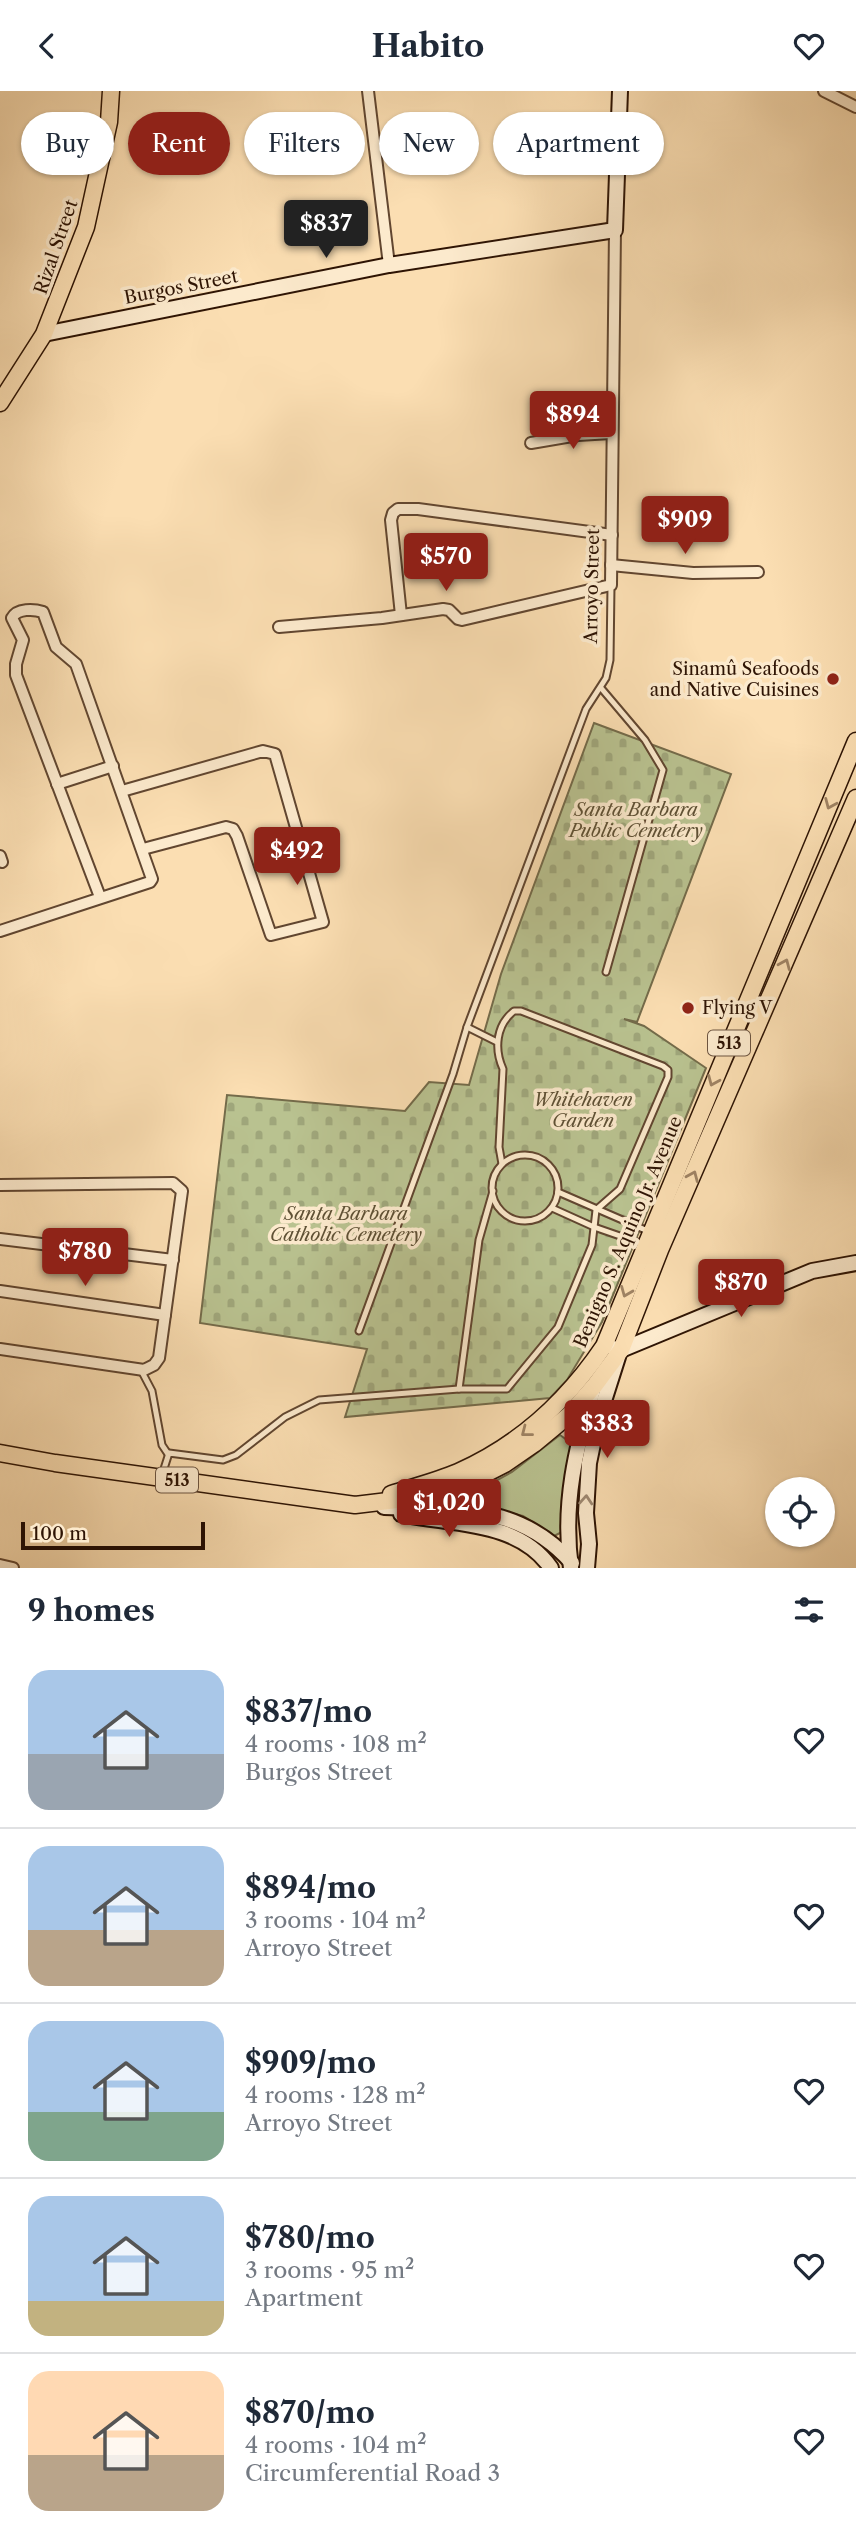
<!DOCTYPE html>
<html lang="en">
<head>
<meta charset="utf-8">
<style>
	body { margin:0; font-family:"Libre Caslon Text",serif; background:#f6f6f7; color:#1f2937; height:100vh; display:flex; flex-direction:column; font-size:26px; white-space:nowrap }
	* { box-sizing:border-box; margin:0 }
	p { font-size:23px; color:#747a83 }
	.icon { flex:none; width:38px; height:38px; fill:none; stroke:currentColor; stroke-width:2; stroke-linecap:round; stroke-linejoin:round }
	.map { position:relative; height:1477px; overflow:hidden }
	.side { display:flex; flex-direction:column; background:#fff; flex:1 }
	.side>* { flex:none }
	.guide { position:absolute; left:21px; top:21px; width:816px; height:63px; display:flex; gap:14px }
	.fabs { position:absolute; left:765px; top:1386px; display:grid; gap:14px }
	.fabs a { display:grid; place-items:center; width:70px; height:70px; border-radius:50%; background:#fff; box-shadow:0 2px 5px #0004; font-size:35px }
	.scale { position:absolute; left:21px; bottom:18px; width:184px; box-sizing:border-box; padding-left:7px; border:4px solid #2e1404; border-top:0; font-size:19px; line-height:24px; white-space:nowrap; color:#2e1404; -webkit-text-stroke:5px #fceacd; paint-order:stroke }
	.price { position:absolute; translate:-50% -60px; padding:0 16px; border-radius:7px; background:#8f2418; color:#fff; font-size:23px; line-height:46px; filter:drop-shadow(0 2px 4px #0008) }
	.price::after { content:''; position:absolute; left:50%; top:42px; width:21px; height:16px; margin-left:-10px; background:inherit; clip-path:polygon(0 0,100% 0,50% 100%) }
	.price.current { background:#222; color:#fff }
	ul { padding:0; list-style:none }
	li { display:flex; align-items:center; gap:21px; height:175px; padding:0 28px }
	li+li { border-top:2px solid #e0e1e3 }
	li span { display:grid; place-items:center; flex:none; width:196px; height:140px; border-radius:21px; color:#555 }
	li>.icon { margin-inline-start:auto }
	span .icon { width:84px; height:84px; fill:#fffc; stroke-width:1 }
	li b { font-size:30px }
	h2 { display:flex; justify-content:space-between; align-items:center; height:84px; padding:0 28px; font-size:30px }
	.chip { padding:0 24px; border-radius:32px; background:#fff; box-shadow:0 2px 5px #0004; font-size:24px; line-height:63px }
	.chip.current { background:#8f2418; color:#fff }
	header { display:flex; justify-content:space-between; align-items:center; height:91px; padding:0 28px; background:#fff; font-size:32px; font-weight:800 }
	.map>svg:first-child { display:block }
	.green { fill:#b9c290; stroke:#746b4a; stroke-width:2 }
	.cemetery { fill:url(#cemetery-stones); stroke:#746b4a; stroke-width:2 }
	.lines { fill:none; stroke-linecap:round; stroke-linejoin:round }
	.lane-casing { stroke:#614630; stroke-width:9 }
	.street-casing { stroke:#614630; stroke-width:14 }
	.secondary-casing { stroke:#2e1404; stroke-width:18 }
	.primary-casing { stroke:#2e1404; stroke-width:19 }
	.lane { stroke:#fceacd; stroke-width:5 }
	.street { stroke:#fceacd; stroke-width:10 }
	.secondary { stroke:#fceacd; stroke-width:14 }
	.primary { stroke:#fbdeb2; stroke-width:16 }
	.oneway { stroke:#9f8364 }
	.oneway2 { stroke:#9f8a73 }
	.poi-dot { fill:#8f2418; stroke:#fceacd; stroke-width:2.5 }
	.labels { text-anchor:middle; stroke-width:7; stroke-linejoin:round; paint-order:stroke }
	.shield { fill:#fceacd; stroke:#6c5440; stroke-width:2 }
	.shield-label { font-size:16px; font-weight:bold; fill:#2e1404 }
	.street-label { font-size:18px; fill:#2e1404; stroke:#fceacd }
	.poi-label { font-size:18px; fill:#2e1404; stroke:#fceacd; text-anchor:end }
	.park-label { font-size:18px; font-style:italic; fill:#5f5135; stroke:#fceacd }
</style>
</head>
<body>
<header><svg class="icon" aria-label="back" viewBox="0 0 24 24"><path d="M15 5l-7 7 7 7"/></svg>Habito<svg class="icon" aria-label="heart" viewBox="0 0 24 24"><path d="M12 20l-8-8c-3-5 5-10 8-4 3-6 11-1 8 4z"/></svg></header>
<div class="map">
<svg width="856" height="1477" viewBox="0 0 856 1477">
	<defs>
		<pattern id="cemetery-stones" width="16" height="16" patternUnits="userSpaceOnUse" patternTransform="scale(1.75)"><rect width="16" height="16" fill="#b9c290"/><path d="M2 7V4a2 2 0 0 1 4 0v3zM10 15v-3a2 2 0 0 1 4 0v3z" fill="#9fa67b"/></pattern>
	</defs>
	<rect width="100%" height="100%" fill="#fbdeb2"/>
	<filter id="stains"><feTurbulence type="fractalNoise" baseFrequency=".00286" numOctaves="4"/><feColorMatrix values="0 0 0 0 .2 0 0 0 0 .09 0 0 0 0 .02 0 0 0 .5 -.17"/></filter>
	<radialGradient id="worn" r=".72"><stop offset=".6" stop-color="#630" stop-opacity="0"/><stop offset="1" stop-color="#630" stop-opacity=".3"/></radialGradient>
	<!-- green -->
	<polygon class="green" points="560,1344 571,1352 565,1391 562,1441 554,1445 523,1425 470,1412 475,1401 512,1381"/>
	<!-- cemetery -->
	<polygon class="cemetery" points="594,632 731,683 637,931 624,928 644,935 706,977 602,1231 567,1289 550,1307 345,1326 367,1258 200,1232 227,1004 405,1020 429,991 469,994 501,883"/>
	<g class="lines">
		<!-- lane casing -->
		<g class="lane-casing">
			<g id="lane">
				<polyline points="601,597 645,649 663,679 606,881"/>
				<polyline points="467,936 497,951"/>
				<circle cx="525" cy="1097" r="33"/>
				<polyline points="558,1101 650,1141"/>
				<polyline points="552,1117 594,1136 643,1153"/>
				<polyline points="359,1240 453,983 467,936 586,618 606,587 610,569 611,495"/>
				<polyline points="142,1281 152,1300 162,1354 168,1363"/>
				<polyline points="459,1298 479,1149 493,1100"/>
				<path d="M162 1384 169 1362 223 1369 236 1364 285 1326 319 1309 459 1298H507L558 1236 592 1154 596 1119 620 1098 668 986V979L663 975 521 920H514C496 934 494 958 503 978L499 1056 502 1073"/>
			</g>
		</g>
		<!-- street casing -->
		<g class="street-casing">
			<g id="street">
				<polyline points="368,0 389,174"/>
				<polyline points="824,0 856,16"/>
				<polyline points="531,352 578,344 611,342"/>
				<polyline points="611,474 693,482 758,481"/>
				<polyline points="401,524 391,429 393,422 398,418 418,418 612,444"/>
				<polyline points="279,536 382,527 443,518 449,519 458,528 462,529 611,494 615,139"/>
				<polyline points="57,693 113,675"/>
				<polyline points="122,700 263,660 275,663 323,831 271,844 237,745 233,738 226,736 143,758"/>
				<polyline points="0,765 2,771"/>
				<path d="M0 840 150 791 152 788 76 573 56 556 43 521C34 518 17 517 12 527L23 549 16 573V584L100 806"/>
				<polyline points="0,1094 173,1092 182,1100 159,1267 154,1274 144,1279 0,1258"/>
				<polyline points="0,1148 173,1169"/>
				<polyline points="0,1200 165,1224"/>
				<polyline points="0,1474 13,1477"/>
			</g>
		</g>
		<!-- secondary casing -->
		<g class="secondary-casing">
			<g id="secondary">
				<polyline points="44,243 389,174 615,139 620,0"/>
				<polyline points="613,1257 621,1259 812,1180 856,1172"/>
				<path d="M384 1416C457 1418 520 1413 572 1472"/>
				<path d="M401 1423C452 1434 518 1429 551 1477"/>
				<path d="M571 1477C562 1414 576 1356 594 1296"/>
				<polyline points="587,1477 589,1453 586,1422 589,1372 598,1329 618,1266"/>
			</g>
		</g>
		<!-- primary casing -->
		<g class="primary-casing">
			<g id="primary">
				<polyline points="0,312 44,243 86,136 109,31 111,0"/>
				<polyline points="0,1362 55,1372 355,1414 413,1407 464,1394 505,1373 534,1353 569,1324 595,1294 621,1259 660,1159 856,707"/>
				<path d="M391 1403C413 1396 437 1390 458 1381 519 1354 567 1310 604 1255L856 650"/>
			</g>
		</g>
		<!-- lane -->
		<use href="#lane" class="lane"/>
		<!-- street -->
		<use href="#street" class="street"/>
		<!-- secondary -->
		<use href="#secondary" class="secondary"/>
		<!-- primary -->
		<use href="#primary" class="primary"/>
	</g>
	<!-- one-way arrows -->
	<defs><path id="oneway-chevron" d="M-2-3.5L2.5 0L-2 3.5" fill="none" stroke-width="1.6" stroke-linecap="round" stroke-linejoin="round" transform="scale(1.75)"/></defs>
	<g class="oneway">
		<use href="#oneway-chevron" transform="translate(830 713) rotate(113)"/>
		<use href="#oneway-chevron" transform="translate(785 873) rotate(-67)"/>
		<use href="#oneway-chevron" transform="translate(713 990) rotate(113)"/>
		<use href="#oneway-chevron" transform="translate(693 1085) rotate(-67)"/>
		<use href="#oneway-chevron" transform="translate(626 1201) rotate(112)"/>
		<use href="#oneway-chevron" transform="translate(526 1341) rotate(142)"/>
	</g>
	<use class="oneway2" href="#oneway-chevron" transform="translate(586 1409) rotate(-86)"/>
	<!-- markers -->
	<g class="poi-dot">
		<circle cx="833" cy="588" r="7"/>
		<circle cx="688" cy="917" r="7"/>
	</g>
	<g class="labels">
		<!-- shield labels -->
		<g class="shield">
			<rect x="708" y="939.5" width="42" height="25" rx="5"/>
			<rect x="156" y="1376.5" width="42" height="25" rx="5"/>
		</g>
		<g class="shield-label">
			<text x="729" y="958">513</text>
			<text x="177" y="1395">513</text>
		</g>
		<!-- street labels -->
		<g class="street-label">
			<text transform="translate(56 156) rotate(-71)" y="6">Rizal Street</text>
			<text transform="translate(181 196) rotate(-11)" y="6">Burgos Street</text>
			<text transform="translate(592 495) rotate(-89)" y="6">Arroyo Street</text>
			<text transform="translate(628 1141) rotate(-67)" y="6">Benigno S. Aquino Jr. Avenue</text>
		</g>
		<!-- poi labels -->
		<g class="poi-label">
			<text x="819" y="584">Sinamû Seafoods<tspan x="819" dy="21">and Native Cuisines</tspan></text>
			<text x="702" y="923" text-anchor="start">Flying V</text>
		</g>
		<!-- park labels -->
		<g class="park-label">
			<text x="636" y="725">Santa Barbara<tspan x="636" dy="21">Public Cemetery</tspan></text>
			<text x="583" y="1015">Whitehaven<tspan x="583" dy="21">Garden</tspan></text>
			<text x="346" y="1129">Santa Barbara<tspan x="346" dy="21">Catholic Cemetery</tspan></text>
		</g>
	</g>
	<rect width="100%" height="100%" filter="url(#stains)"/>
	<rect width="100%" height="100%" fill="url(#worn)"/>
</svg>
<div class="fabs">
<a><svg class="icon" aria-label="locate" viewBox="0 0 24 24"><circle cx="12" cy="12" r="6"/><path d="M12 2v4M12 18v4M2 12h4M18 12h4"/></svg></a>
</div>
<div class="scale">100 m</div>
<b class="price current" style="left:326px;top:169px">$837</b>
<b class="price" style="left:573px;top:360px">$894</b>
<b class="price" style="left:685px;top:465px">$909</b>
<b class="price" style="left:446px;top:502px">$570</b>
<b class="price" style="left:297px;top:796px">$492</b>
<b class="price" style="left:85px;top:1197px">$780</b>
<b class="price" style="left:741px;top:1228px">$870</b>
<b class="price" style="left:607px;top:1369px">$383</b>
<b class="price" style="left:449px;top:1448px">$1,020</b>
<div class="guide">
<a class="chip">Buy</a>
<a class="chip current">Rent</a>
<a class="chip">Filters</a>
<a class="chip">New</a>
<a class="chip">Apartment</a>
</div>
</div>
<section class="side">
<h2>9 homes<svg class="icon" aria-label="filters" viewBox="0 0 24 24"><path d="M4 7h16M4 17h16"/><circle cx="9" cy="7" r="2"/><circle cx="15" cy="17" r="2"/></svg></h2>
<ul>
<li><span style="background:linear-gradient(#a9c7e8 60%,#9aa5b1 0)"><svg class="icon" aria-label="home" viewBox="0 0 24 24"><path d="M3 11l9-7 9 7M6 9v11h12V9"/></svg></span><div><b>$837/mo</b><p>4 rooms · 108 m²</p><p>Burgos Street</p></div><svg class="icon" aria-label="heart" viewBox="0 0 24 24"><path d="M12 20l-8-8c-3-5 5-10 8-4 3-6 11-1 8 4z"/></svg></li>
<li><span style="background:linear-gradient(#a9c7e8 60%,#b9a48a 0)"><svg class="icon" aria-label="home" viewBox="0 0 24 24"><path d="M3 11l9-7 9 7M6 9v11h12V9"/></svg></span><div><b>$894/mo</b><p>3 rooms · 104 m²</p><p>Arroyo Street</p></div><svg class="icon" aria-label="heart" viewBox="0 0 24 24"><path d="M12 20l-8-8c-3-5 5-10 8-4 3-6 11-1 8 4z"/></svg></li>
<li><span style="background:linear-gradient(#a9c7e8 65%,#7fa58c 0)"><svg class="icon" aria-label="home" viewBox="0 0 24 24"><path d="M3 11l9-7 9 7M6 9v11h12V9"/></svg></span><div><b>$909/mo</b><p>4 rooms · 128 m²</p><p>Arroyo Street</p></div><svg class="icon" aria-label="heart" viewBox="0 0 24 24"><path d="M12 20l-8-8c-3-5 5-10 8-4 3-6 11-1 8 4z"/></svg></li>
<li><span style="background:linear-gradient(#a9c7e8 75%,#c2b280 0)"><svg class="icon" aria-label="home" viewBox="0 0 24 24"><path d="M3 11l9-7 9 7M6 9v11h12V9"/></svg></span><div><b>$780/mo</b><p>3 rooms · 95 m²</p><p>Apartment</p></div><svg class="icon" aria-label="heart" viewBox="0 0 24 24"><path d="M12 20l-8-8c-3-5 5-10 8-4 3-6 11-1 8 4z"/></svg></li>
<li><span style="background:linear-gradient(#ffd9b3 60%,#b9a48a 0)"><svg class="icon" aria-label="home" viewBox="0 0 24 24"><path d="M3 11l9-7 9 7M6 9v11h12V9"/></svg></span><div><b>$870/mo</b><p>4 rooms · 104 m²</p><p>Circumferential Road 3</p></div><svg class="icon" aria-label="heart" viewBox="0 0 24 24"><path d="M12 20l-8-8c-3-5 5-10 8-4 3-6 11-1 8 4z"/></svg></li>
</ul>
</section>
</body>
</html>
